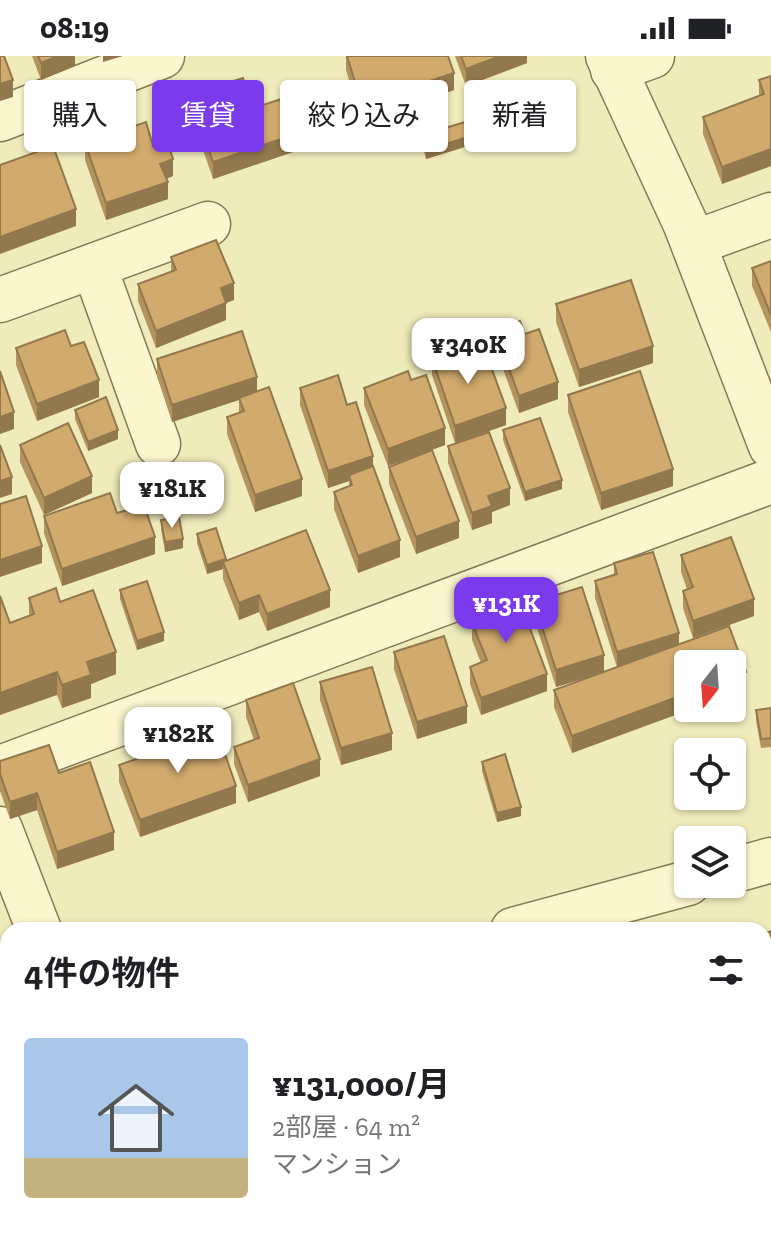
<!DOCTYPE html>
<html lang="ja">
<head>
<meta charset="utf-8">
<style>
	body { margin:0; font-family:"Zilla Slab","Noto Sans JP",serif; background:#f6f6f6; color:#202124; height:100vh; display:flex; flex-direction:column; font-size:30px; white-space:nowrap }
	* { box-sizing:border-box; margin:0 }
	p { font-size:26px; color:#757577 }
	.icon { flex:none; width:44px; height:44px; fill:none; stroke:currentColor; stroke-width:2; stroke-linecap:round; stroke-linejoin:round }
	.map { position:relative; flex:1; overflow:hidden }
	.panel { position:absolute; left:0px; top:866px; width:772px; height:312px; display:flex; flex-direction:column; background:#fff; border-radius:24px 24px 0 0; box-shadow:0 2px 6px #0004 }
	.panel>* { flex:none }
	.hud { position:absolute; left:24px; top:24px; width:724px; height:72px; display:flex; gap:16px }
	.needle { width:52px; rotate:197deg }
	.tools { position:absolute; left:674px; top:594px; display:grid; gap:16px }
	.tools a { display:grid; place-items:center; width:72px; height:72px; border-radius:8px; background:#fff; box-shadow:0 2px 6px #0004; font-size:40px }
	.price { position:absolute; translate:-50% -68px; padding:0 18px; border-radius:16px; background:#fff; color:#222; font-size:26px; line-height:52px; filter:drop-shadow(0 2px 4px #0008) }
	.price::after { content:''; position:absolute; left:50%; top:48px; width:24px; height:18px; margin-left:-12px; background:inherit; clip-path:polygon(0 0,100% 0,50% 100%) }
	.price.active { background:#7c3aed; color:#fff }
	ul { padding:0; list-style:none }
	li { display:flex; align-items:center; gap:24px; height:200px; padding:0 24px }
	li span { display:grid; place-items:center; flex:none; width:224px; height:160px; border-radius:8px; color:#555 }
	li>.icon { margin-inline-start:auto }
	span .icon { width:96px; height:96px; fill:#fffc; stroke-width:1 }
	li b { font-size:34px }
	h2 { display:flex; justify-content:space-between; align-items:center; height:96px; padding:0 24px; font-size:34px }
	.pill { padding:0 28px; border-radius:8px; background:#fff; box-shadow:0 2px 6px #0004; font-size:28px; line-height:72px }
	.pill.active { background:#7c3aed; color:#fff }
	.status { display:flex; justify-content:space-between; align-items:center; height:56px; padding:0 40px; background:#fff; direction:ltr }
	.status svg { height:22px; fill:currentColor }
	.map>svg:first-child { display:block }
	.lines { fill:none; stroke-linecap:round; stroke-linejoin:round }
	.minor-casing { stroke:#887a54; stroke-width:47 }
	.minor { stroke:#fbf6ce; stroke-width:44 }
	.wall { fill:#b4935f }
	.shaded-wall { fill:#92784d }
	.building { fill:#d1ab6e; stroke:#92784d; stroke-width:2 }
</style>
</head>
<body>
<div class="status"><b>08:19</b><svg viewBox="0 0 49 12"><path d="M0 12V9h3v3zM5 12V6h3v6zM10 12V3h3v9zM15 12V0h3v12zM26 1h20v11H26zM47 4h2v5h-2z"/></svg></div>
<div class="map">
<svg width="771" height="1178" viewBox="0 0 771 1178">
	<rect width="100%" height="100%" fill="#f0ebbb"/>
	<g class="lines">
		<!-- minor casing -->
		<g class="minor-casing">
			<g id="minor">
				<polyline points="608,0 686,169 771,390"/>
				<polyline points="613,14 652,0"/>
				<polyline points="0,63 162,0"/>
				<polyline points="694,187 771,159"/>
				<polyline points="94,210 158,388"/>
				<polyline points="0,244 208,168"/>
				<polyline points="0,712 771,425"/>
				<polyline points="0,773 39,874"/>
				<polyline points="732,815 771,804"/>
				<polyline points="513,874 688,827"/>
				<polyline points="0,1014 8,1012"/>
			</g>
		</g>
		<!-- minor -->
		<use href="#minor" class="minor"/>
	</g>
	<!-- wall -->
	<g class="wall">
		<polygon points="32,0 75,0 75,10 41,24"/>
		<polygon points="346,0 448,0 454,34 352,68 344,47 344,30 350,27 346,14"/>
		<polygon points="455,0 527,0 527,7 466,30"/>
		<polygon points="771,20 771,110 722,128 703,78 703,61 759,40 759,24"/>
		<polygon points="190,39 254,52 293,96 213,123 190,56"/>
		<polygon points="510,77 426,103 422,89 422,79"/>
		<polygon points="85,87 153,90 173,120 166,123 168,143 106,164 85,104"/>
		<polygon points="171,201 234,244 226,247 226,264 156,292 138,245 138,228 171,216"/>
		<polygon points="771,205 771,276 752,230 752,212"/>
		<polygon points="556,248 653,307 579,331 556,266"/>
		<polygon points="495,274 525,278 558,343 519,357 495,291"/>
		<polygon points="71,290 99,341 37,365 16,309 16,292"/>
		<polygon points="432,302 506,369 455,387 432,319"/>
		<polygon points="157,303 257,335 302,440 255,456 227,378 227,361 239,357 239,344 172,366 157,320"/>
		<polygon points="411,324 445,389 388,410 364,349 364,332"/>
		<polygon points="300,332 347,349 373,411 400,501 358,517 334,453 334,436 349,430 349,425 328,432 300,349"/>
		<polygon points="568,339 673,430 601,454 568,356"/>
		<polygon points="75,354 118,383 88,395 75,363"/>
		<polygon points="503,374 562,433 525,445 503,384"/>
		<polygon points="20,389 92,437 44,459 20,406"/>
		<polygon points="448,390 510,449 492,456 492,467 472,474 448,407"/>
		<polygon points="389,411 459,482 416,498 389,428"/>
		<polygon points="117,457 155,498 62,530 44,477 44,460"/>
		<polygon points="161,464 183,492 165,496 161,473"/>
		<polygon points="197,478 226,504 330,551 267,575 259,556 239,564 223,523 223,513 207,518 197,487"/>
		<polygon points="653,496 679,577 679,588 729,570 746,616 746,633 732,638 732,608 688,608 688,652 694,652 572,697 554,651 554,634 595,619 556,631 534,563 534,546 582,531 604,599 604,616 617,611 595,542 595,525 614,519 614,507"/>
		<polygon points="681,499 754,560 693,582 683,552 683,535 687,533 681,516"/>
		<polygon points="120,534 164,585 137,594 120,543"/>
		<polygon points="483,539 547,635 481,659 470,628 470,611 481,607 472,584 472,567 485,562 483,556"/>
		<polygon points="29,542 116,618 91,628 91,642 62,652 57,639 10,567 29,560"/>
		<polygon points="394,596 467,667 417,683 394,613"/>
		<polygon points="320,626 392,694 341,709 320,644"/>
		<polygon points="246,644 320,720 248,746 234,708 234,691 254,684 246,661"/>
		<polygon points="771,652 771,691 761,692 756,664 756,654"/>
		<polygon points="0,705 59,717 114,794 57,813 37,754 10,763 0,735"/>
		<polygon points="482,706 521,760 497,766 482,715"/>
		<polygon points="119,709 236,747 140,781 119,726"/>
		<polygon points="771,875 767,963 764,956 764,878"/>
		<polygon points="764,997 771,1007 771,1066 764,1052"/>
		<polygon points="771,1082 771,1140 764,1128 764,1086"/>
		<polygon points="344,1170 490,1170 469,1178 347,1178"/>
	</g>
	<!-- shaded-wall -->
	<g class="shaded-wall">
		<polygon points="58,0 75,0 75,10 41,24 41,7"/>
		<polygon points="103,0 123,0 103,6"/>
		<polygon points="500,0 527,0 527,7 466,30 466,13"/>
		<polygon points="454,17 454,34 352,68 352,51"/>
		<polygon points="13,24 13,41 0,45 0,28"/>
		<polygon points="510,68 510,77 426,103 426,94"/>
		<polygon points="293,79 293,96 213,123 213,106"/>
		<polygon points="771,93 771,110 722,128 722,111"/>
		<polygon points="173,103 173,120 160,125 160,108"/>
		<polygon points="168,126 168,143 106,164 106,147"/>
		<polygon points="76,153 76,170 0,198 0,181"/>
		<polygon points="234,227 234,244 226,247 226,264 156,292 156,275 221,232"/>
		<polygon points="653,290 653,307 579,331 579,314"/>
		<polygon points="257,321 257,338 172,366 172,349"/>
		<polygon points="99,324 99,341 37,365 37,348"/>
		<polygon points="558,326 558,343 519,357 519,340"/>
		<polygon points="506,352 506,369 455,387 455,370"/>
		<polygon points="14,356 14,373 0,378 0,361"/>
		<polygon points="445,372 445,389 388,410 388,393"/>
		<polygon points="118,374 118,383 88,395 88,386"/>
		<polygon points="373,400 373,417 349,419 349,425 328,432 328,415"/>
		<polygon points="673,413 673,430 601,454 601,437"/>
		<polygon points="92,420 92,437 44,459 44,442"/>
		<polygon points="12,421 12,438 0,442 0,425"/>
		<polygon points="302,423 302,440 255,456 255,439"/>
		<polygon points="562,424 562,433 525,445 525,436"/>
		<polygon points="510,432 510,449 492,456 492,467 472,474 472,457 488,440"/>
		<polygon points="459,465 459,482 416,498 416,481"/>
		<polygon points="155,481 155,498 62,530 62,513"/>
		<polygon points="183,483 183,492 165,496 165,486"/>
		<polygon points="400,484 400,501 358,517 358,500"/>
		<polygon points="42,490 42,507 0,521 0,504"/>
		<polygon points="226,503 226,512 223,506 223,513 207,518 207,509"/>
		<polygon points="330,534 330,551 267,575 267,558"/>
		<polygon points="259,539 259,556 239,564 239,547"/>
		<polygon points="754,543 754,560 693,582 693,565"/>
		<polygon points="164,576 164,585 137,594 137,585"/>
		<polygon points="679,577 679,594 617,613 617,596"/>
		<polygon points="116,596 116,618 91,628 91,642 62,652 62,629 87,606"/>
		<polygon points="604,599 604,616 556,631 556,614"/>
		<polygon points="57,616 57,639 0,659 0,637"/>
		<polygon points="746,616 746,633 732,638 732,621"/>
		<polygon points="547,618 547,635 481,659 481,642"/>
		<polygon points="688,637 688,652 694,652 572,697 572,680"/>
		<polygon points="467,650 467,667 417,683 417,666"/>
		<polygon points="392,677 392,694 341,709 341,692"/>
		<polygon points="320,703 320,720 248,746 248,729"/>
		<polygon points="236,730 236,747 140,781 140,764"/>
		<polygon points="37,737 37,754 10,763 10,746"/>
		<polygon points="521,751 521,760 497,766 497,757"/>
		<polygon points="114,776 114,794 57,813 57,796"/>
		<polygon points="771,938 771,961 767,963 767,940"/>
		<polygon points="8,968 8,991 0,994 0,971"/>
		<polygon points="421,1170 490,1170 469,1178 400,1178"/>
	</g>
	<!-- building -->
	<g class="building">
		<polygon points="0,0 4,0 13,24 0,28"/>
		<polygon points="38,0 58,0 41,7"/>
		<polygon points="347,0 448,0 454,17 352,51 344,30 355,26"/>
		<polygon points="461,0 500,0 466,13"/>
		<polygon points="771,20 771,93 722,111 703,61 764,38 759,24"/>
		<polygon points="243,22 254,52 281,43 293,79 213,106 190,39"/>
		<polygon points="505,54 510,68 426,94 422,79"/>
		<polygon points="146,66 153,90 167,85 173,103 160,108 168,126 106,147 85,87"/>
		<polygon points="53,90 76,153 0,181 0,109"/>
		<polygon points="216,184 234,227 221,232 226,247 156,275 138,228 176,214 171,201"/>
		<polygon points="771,205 771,259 752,212"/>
		<polygon points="631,224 653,290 579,314 556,248"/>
		<polygon points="520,265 525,278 539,273 558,326 519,340 495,274"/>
		<polygon points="65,274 71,290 84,286 99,324 37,348 16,292"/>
		<polygon points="242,275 257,321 172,349 157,303"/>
		<polygon points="461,292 466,304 486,297 506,352 455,370 432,302"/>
		<polygon points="0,315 14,356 0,361"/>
		<polygon points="408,315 411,324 426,319 445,372 388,393 364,332"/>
		<polygon points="640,315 673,413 601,437 568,339"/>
		<polygon points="338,319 347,349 356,346 373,400 328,415 300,332"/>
		<polygon points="269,331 302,423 255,439 227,361 244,355 239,342"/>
		<polygon points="106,341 118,374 88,386 75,354"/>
		<polygon points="540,362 562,424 525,436 503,374"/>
		<polygon points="68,367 92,420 44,442 20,389"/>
		<polygon points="489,376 510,432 488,440 492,450 472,457 448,390"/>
		<polygon points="0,389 12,421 0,425"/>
		<polygon points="432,394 459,465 416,481 389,411"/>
		<polygon points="373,410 400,484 358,500 334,436 352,429 349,419"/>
		<polygon points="110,437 117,457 144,449 155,481 62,513 44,460"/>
		<polygon points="26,440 42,490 0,504 0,448"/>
		<polygon points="179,461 183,483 165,486 161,464"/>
		<polygon points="216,472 226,503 207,509 197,478"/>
		<polygon points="306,474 330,534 267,558 259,539 239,547 223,506"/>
		<polygon points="731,481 754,543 693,565 683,535 693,531 681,499"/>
		<polygon points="653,496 679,577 617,596 595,525 617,518 614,507"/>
		<polygon points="147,525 164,576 137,585 120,534"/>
		<polygon points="513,527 547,618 481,642 470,611 487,604 472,567 491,560 483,539"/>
		<polygon points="582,531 604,599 556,614 534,546"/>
		<polygon points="56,532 60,546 93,534 116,596 87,606 91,619 62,629 57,616 0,637 0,540 10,567 34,558 29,542"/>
		<polygon points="729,570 746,616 732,621 732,608 688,608 688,637 572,680 554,634"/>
		<polygon points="444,580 467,650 417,666 394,596"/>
		<polygon points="372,611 392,677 341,692 320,626"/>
		<polygon points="293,627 320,703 248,729 234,691 259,682 246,644"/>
		<polygon points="771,652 771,682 761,683 756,654"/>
		<polygon points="217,675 236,730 140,764 119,709"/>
		<polygon points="49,689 59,717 90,706 114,776 57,796 37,737 10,746 0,718 0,705"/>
		<polygon points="505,698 521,751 497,757 482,706"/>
		<polygon points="771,875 771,938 767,940 764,934 764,878"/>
		<polygon points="8,905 8,968 0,971 0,907"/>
		<polygon points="765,996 771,1007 771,1049 764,1035 764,997"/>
		<polygon points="771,1082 771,1123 764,1110 764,1086"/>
		<polygon points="355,1170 421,1170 400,1178 358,1178"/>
	</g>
</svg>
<div class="tools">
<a><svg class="needle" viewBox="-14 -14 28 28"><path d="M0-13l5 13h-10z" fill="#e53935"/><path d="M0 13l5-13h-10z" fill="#757577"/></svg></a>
<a><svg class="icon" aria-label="locate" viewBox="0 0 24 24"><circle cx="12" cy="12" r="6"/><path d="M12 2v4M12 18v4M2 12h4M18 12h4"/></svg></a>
<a><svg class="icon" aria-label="layers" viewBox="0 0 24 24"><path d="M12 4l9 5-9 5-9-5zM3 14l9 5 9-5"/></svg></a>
</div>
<b class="price" style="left:468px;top:330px">¥340K</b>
<b class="price" style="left:172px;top:474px">¥181K</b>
<b class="price active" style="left:506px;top:589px">¥131K</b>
<b class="price" style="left:178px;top:719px">¥182K</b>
<div class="hud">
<a class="pill">購入</a>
<a class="pill active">賃貸</a>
<a class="pill">絞り込み</a>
<a class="pill">新着</a>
</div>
<section class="panel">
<h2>4件の物件<svg class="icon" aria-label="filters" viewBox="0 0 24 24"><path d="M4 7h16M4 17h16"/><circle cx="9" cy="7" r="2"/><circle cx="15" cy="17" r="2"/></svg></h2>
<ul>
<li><span style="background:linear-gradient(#a9c7e8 75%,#c2b280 0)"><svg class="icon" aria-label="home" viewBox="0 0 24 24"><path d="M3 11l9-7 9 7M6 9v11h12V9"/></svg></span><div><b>¥131,000/月</b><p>2部屋 · 64 m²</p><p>マンション</p></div></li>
</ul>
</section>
</div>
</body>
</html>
